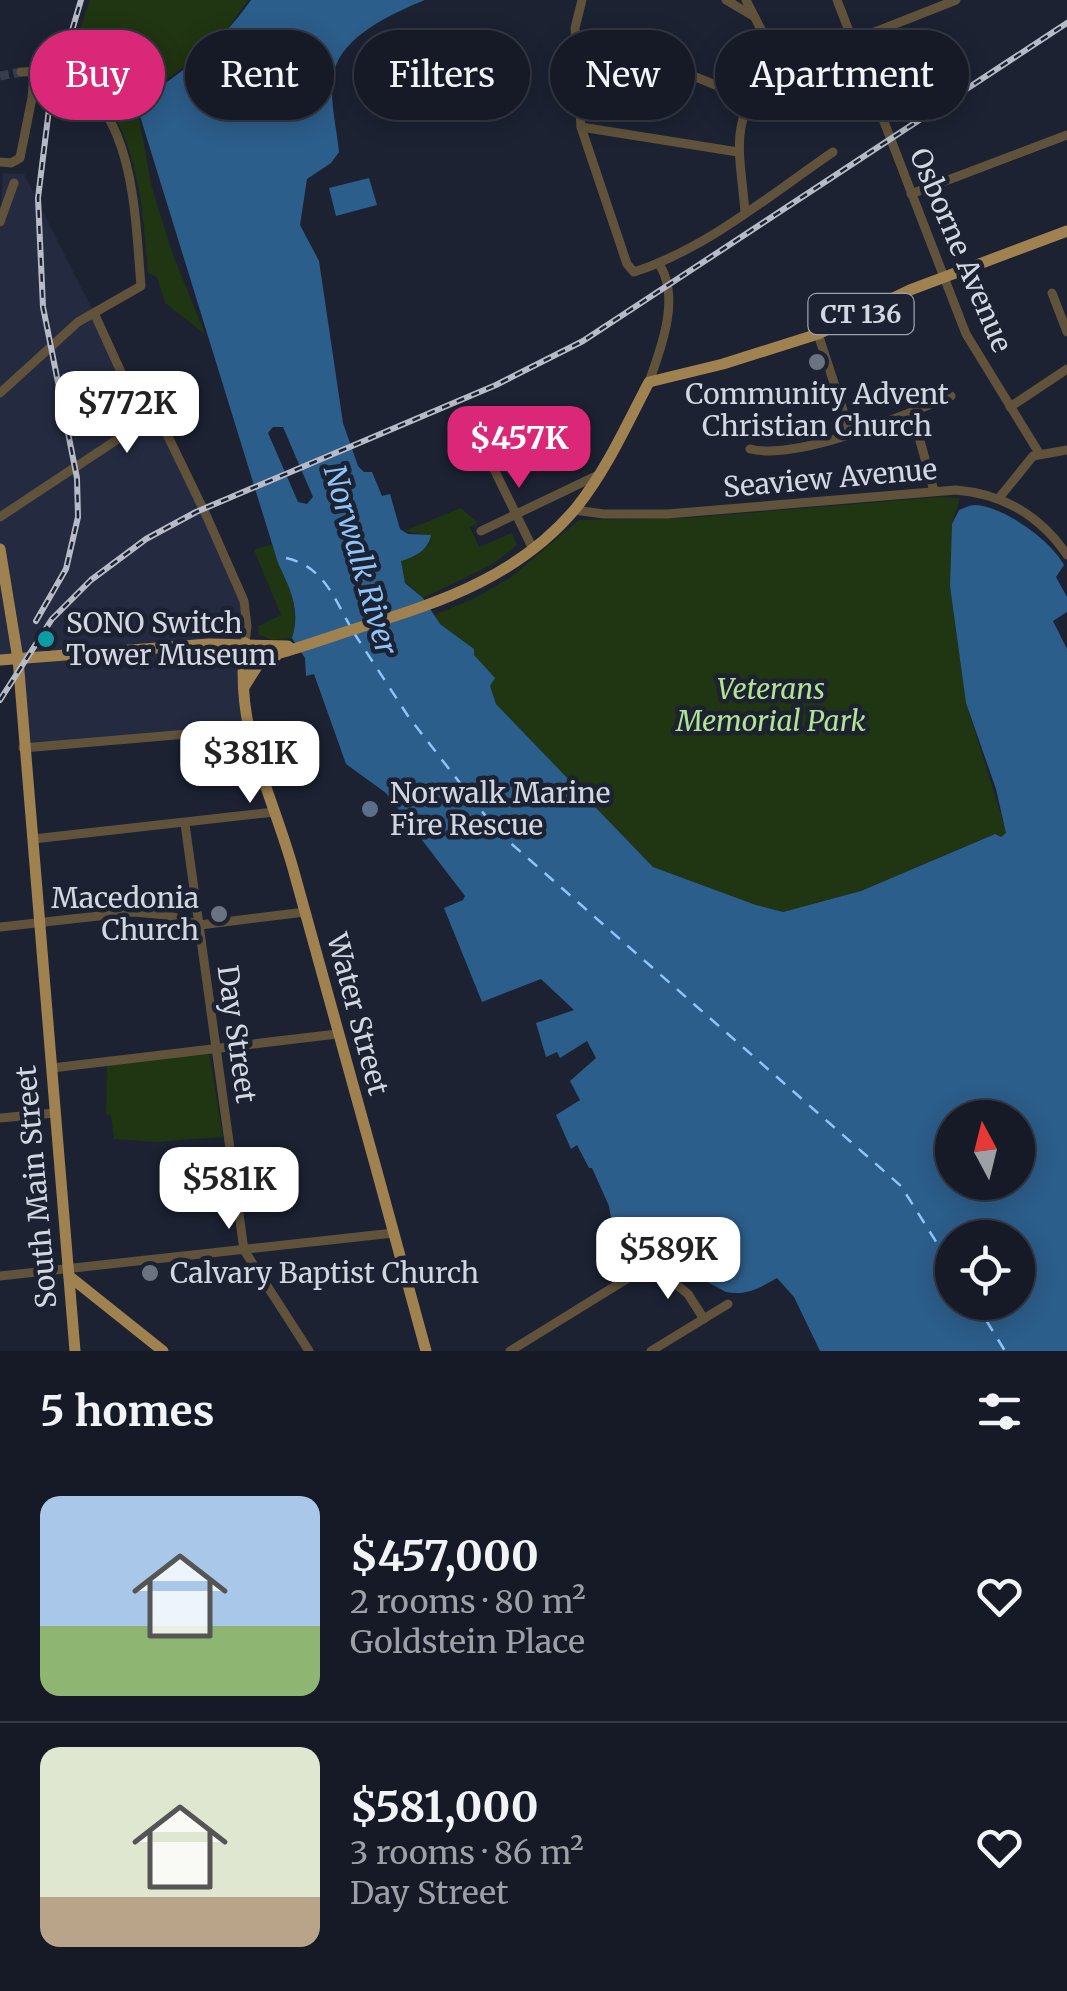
<!DOCTYPE html>
<html lang="en">
<head>
<meta charset="utf-8">
<style>
	body { margin:0; font-family:Merriweather,serif; background:#222732; color:#f1f3f6; height:100vh; display:flex; flex-direction:column; font-size:38px; white-space:nowrap }
	* { box-sizing:border-box; margin:0 }
	p { font-size:32px; color:#9da1a7 }
	.icon { flex:none; width:55px; height:55px; fill:none; stroke:currentColor; stroke-width:2; stroke-linecap:round; stroke-linejoin:round }
	.map { position:relative; height:1351px; overflow:hidden }
	.side { display:flex; flex-direction:column; background:#151a26; flex:1 }
	.side>* { flex:none }
	.guide { position:absolute; left:30px; top:30px; width:1008px; height:90px; display:flex; gap:20px }
	.needle { width:65px; rotate:353deg }
	.buttons { position:absolute; left:935px; top:1100px; display:grid; gap:20px }
	.buttons a { display:grid; place-items:center; width:100px; height:100px; border-radius:50%; background:#151a26; box-shadow:0 5px 25px #0003,0 0 0 2px #343843; font-size:50px }
	.price { position:absolute; translate:-50% -85px; padding:0 22px; border-radius:20px; background:#fff; color:#222; font-size:32px; line-height:65px; filter:drop-shadow(0 2px 5px #0008) }
	.price::after { content:''; position:absolute; left:50%; top:60px; width:30px; height:22px; margin-left:-15px; background:inherit; clip-path:polygon(0 0,100% 0,50% 100%) }
	.price.current { background:#db2777; color:#fff }
	ul { padding:0; list-style:none }
	li { display:flex; align-items:center; gap:30px; height:250px; padding:0 40px }
	li+li { border-top:2px solid #343843 }
	li span { display:grid; place-items:center; flex:none; width:280px; height:200px; border-radius:20px; color:#555 }
	li>.icon { margin-inline-start:auto }
	span .icon { width:120px; height:120px; fill:#fffc; stroke-width:1 }
	li b { font-size:42px }
	h2 { display:flex; justify-content:space-between; align-items:center; height:120px; padding:0 40px; font-size:42px }
	.pill { padding:0 35px; border-radius:45px; background:#151a26; box-shadow:0 5px 25px #0003,0 0 0 2px #343843; font-size:35px; line-height:90px }
	.pill.current { background:#db2777; color:#fff }
	.map>svg:first-child { display:block }
	.built { fill:#242b41 }
	.green { fill:#203511 }
	.water { fill:#2c5e8b; fill-rule:evenodd }
	.pier { fill:#1c2232 }
	.lines { fill:none; stroke-linecap:round; stroke-linejoin:round }
	.ferry { stroke:#8dc5fb; stroke-width:2.5; stroke-dasharray:12 10; stroke-linecap:butt }
	.minor-tunnel { stroke:#373d4c; stroke-width:9; stroke-dasharray:9 4.5; stroke-linecap:butt }
	.minor { stroke:#61533b; stroke-width:9 }
	.major { stroke:#a08250; stroke-width:11 }
	.rail-casing { stroke:#b7bbc7; stroke-width:6 }
	.rail { stroke:#1c2232; stroke-width:2.5; stroke-dasharray:8; stroke-linecap:butt }
	.worship-dot { fill:#6b7280; stroke:#1c2232; stroke-width:4 }
	.culture-dot { fill:#0f9aa8; stroke:#1c2232; stroke-width:4 }
	.service-dot { fill:#5c6f8a; stroke:#1c2232; stroke-width:4 }
	.labels { text-anchor:middle; stroke-width:9; stroke-linejoin:round; paint-order:stroke }
	.shield { fill:#1c2232; stroke:#9ca1ad; stroke-width:2.5 }
	.shield-label { font-size:25px; font-weight:bold; fill:#d3d7e2 }
	.street-label { font-size:28px; fill:#d3d7e2; stroke:#1c2232 }
	.poi-label { font-size:28px; fill:#d3d7e2; stroke:#1c2232; text-anchor:start }
	.park-label { font-size:28px; font-style:italic; fill:#b1e391; stroke:#1c2232 }
	.water-label { font-size:30px; font-style:italic; fill:#8dc5fb; stroke:#1c2232 }
</style>
</head>
<body>
<div class="map">
<svg width="1067" height="1351" viewBox="0 0 1067 1351">
	<rect width="100%" height="100%" fill="#1c2232"/>
	<!-- built -->
	<polygon class="built" points="3,173 24,174 95,315 131,394 164,428 244,601 246,729 23,748 18,660 0,660 0,222"/>
	<!-- green -->
	<g class="green">
		<path d="M90 0H248L222 37 136 103 152 188 173 255 205 334 165 303 157 277 148 273C142 199 138 108 66 69Z"/>
		<polygon points="941,497 960,498 952,524 950,586 966,703 1007,833 1001,837 994,834 861,891 783,912 756,905 653,867 496,704 490,686 495,678 473,655 474,649 440,624 434,615 473,599 510,578 579,520 687,518"/>
		<polygon points="461,508 478,523 470,527 479,547 512,533 517,545 493,564 423,598 402,579 401,560 416,556 429,544 422,534 404,531"/>
		<path d="M272 544C282 577 303 603 292 638L272 640 259 635 258 626 281 615 254 550Z"/>
		<polygon points="209,1052 223,1137 157,1142 114,1139 111,1115 106,1114 107,1064"/>
	</g>
	<!-- water -->
	<g class="water">
		<path d="M251 0H425C393 13 342 36 334 72 328 95 337 129 339 152L331 163 307 179 300 225 319 261 343 423 358 466 364 472H372L382 496 390 494 400 529 408 534 431 535C428 551 414 557 401 561L405 583 423 598 440 624 474 649V655L495 678 490 686 496 704 653 867 756 905 783 912 861 891 995 834 1001 837 1006 833 996 789 966 703 950 586 952 524 959 510C964 508 970 505 975 505 1003 506 1051 540 1064 565L1056 577 1067 597V612L1053 621 1067 649V1351H820L794 1297 777 1278C759 1288 747 1296 726 1292L623 1237 611 1218 609 1206 592 1168H589L577 1145 571 1149 556 1115 580 1100 570 1081 596 1058 587 1041 560 1058 557 1052 546 1057 536 1023 574 1010 541 979 482 1002 444 908 463 900 465 896 386 793 346 764 314 674 306 676 305 658 292 638C301 609 290 589 278 563L136 103C184 71 217 48 251 0ZM952 1118H1018V1182H952ZM952 1238H1018V1302H952Z"/>
		<polygon points="369,178 377,205 336,216 329,188"/>
	</g>
	<!-- pier -->
	<polygon class="pier" points="273,427 283,427 313,497 307,504 298,502 268,433"/>
	<g class="lines">
		<!-- ferry -->
		<g class="ferry">
			<path d="M286 558C322 566 333 595 350 626"/>
			<polyline points="354,633 408,716 498,832 901,1186 952,1267"/>
			<polyline points="975,1302 1005,1351"/>
		</g>
		<!-- minor-tunnel -->
		<polyline class="minor-tunnel" points="0,76 21,72"/>
		<!-- minor -->
		<g class="minor">
			<path d="M582 0 575 28 581 127 627 264 634 272C706 249 770 195 833 152"/>
			<polyline points="726,0 753,16"/>
			<polyline points="746,0 781,69"/>
			<polyline points="837,0 966,334 1039,453"/>
			<polyline points="597,37 750,99"/>
			<polyline points="581,127 738,152"/>
			<polyline points="0,162 11,163 20,158 32,98 34,72"/>
			<polyline points="911,194 1067,135"/>
			<path d="M745 212C740 150 725 112 781 69L956 0"/>
			<polyline points="0,222 14,183"/>
			<polyline points="1052,293 1067,332"/>
			<polyline points="95,315 131,394 164,428 207,517 244,601 247,626 245,643"/>
			<polyline points="818,334 851,435"/>
			<path d="M649 382C661 348 681 297 659 264"/>
			<path d="M0 393 78 322 141 286C134 204 135 67 21 72"/>
			<polyline points="1010,407 1067,369"/>
			<polyline points="912,412 934,491"/>
			<polyline points="470,420 533,549"/>
			<path d="M750 449C798 461 905 415 951 396"/>
			<polyline points="999,498 1033,456 1067,450"/>
			<path d="M574 510 604 514H667L956 490C1004 494 1040 515 1067 555"/>
			<polyline points="0,517 124,435 149,412"/>
			<polyline points="481,531 598,475"/>
			<polyline points="23,748 246,729"/>
			<polyline points="185,824 244,1250 309,1351"/>
			<polyline points="33,839 274,812"/>
			<polyline points="0,927 134,912 167,915 200,925 305,912"/>
			<polyline points="52,1068 337,1034"/>
			<polyline points="0,1118 55,1113"/>
			<polyline points="0,1276 394,1233"/>
			<polyline points="510,1351 651,1264 688,1294 704,1319"/>
			<polyline points="651,1351 728,1304"/>
		</g>
		<!-- major -->
		<g class="major">
			<polyline points="0,549 18,659 75,1351"/>
			<path d="M245 643 256 652 276 654C306 646 335 635 364 626 444 601 520 575 576 508 606 471 627 424 649 382L723 364 818 334 910 290 1067 231"/>
			<path d="M245 643C234 731 272 791 294 872 338 1032 383 1191 426 1351"/>
			<polyline points="0,660 209,644 288,646"/>
			<polyline points="244,687 258,665 276,656"/>
			<polyline points="69,1276 163,1351"/>
		</g>
		<!-- rail casing -->
		<g class="rail-casing">
			<g id="rail">
				<polyline points="36,621 66,569 78,517 77,478 43,307 38,198 49,109 81,0"/>
				<polyline points="0,700 52,619 91,580 146,539 196,512 496,385 583,341 1067,23"/>
			</g>
		</g>
		<!-- rail -->
		<use href="#rail" class="rail"/>
	</g>
	<!-- markers -->
	<g class="worship-dot">
		<circle cx="817" cy="362" r="10"/>
		<circle cx="219" cy="914" r="10"/>
		<circle cx="150" cy="1273" r="10"/>
	</g>
	<circle class="culture-dot" cx="46" cy="639" r="10"/>
	<circle class="service-dot" cx="370" cy="809" r="10"/>
	<g class="labels">
		<!-- shield labels -->
		<rect class="shield" x="808.5" y="294" width="105" height="40" rx="8"/>
		<g class="shield-label">
			<text x="861" y="323">CT 136</text>
		</g>
		<!-- street labels -->
		<g class="street-label">
			<text transform="translate(961 250) rotate(67)" y="10">Osborne Avenue</text>
			<text transform="translate(830 478) rotate(-5)" y="10">Seaview Avenue</text>
			<text transform="translate(358 1014) rotate(75)" y="10">Water Street</text>
			<text transform="translate(237 1034) rotate(82)" y="10">Day Street</text>
			<text transform="translate(36 1187) rotate(-95)" y="10">South Main Street</text>
		</g>
		<!-- poi labels -->
		<g class="poi-label">
			<text x="817" y="404" text-anchor="middle">Community Advent<tspan x="817" dy="32">Christian Church</tspan></text>
			<text x="66" y="633">SONO Switch<tspan x="66" dy="32">Tower Museum</tspan></text>
			<text x="390" y="803">Norwalk Marine<tspan x="390" dy="32">Fire Rescue</tspan></text>
			<text x="199" y="908" text-anchor="end">Macedonia<tspan x="199" dy="32">Church</tspan></text>
			<text x="170" y="1283">Calvary Baptist Church</text>
		</g>
		<!-- park labels -->
		<g class="park-label">
			<text x="771" y="699">Veterans<tspan x="771" dy="32">Memorial Park</tspan></text>
		</g>
		<!-- water labels -->
		<g class="water-label">
			<text transform="translate(360 560) rotate(74)" y="10">Norwalk River</text>
		</g>
	</g>
</svg>
<div class="buttons">
<a><svg class="needle" viewBox="-14 -14 28 28"><path d="M0-13l5 13h-10z" fill="#e53935"/><path d="M0 13l5-13h-10z" fill="#9da1a7"/></svg></a>
<a><svg class="icon" aria-label="locate" viewBox="0 0 24 24"><circle cx="12" cy="12" r="6"/><path d="M12 2v4M12 18v4M2 12h4M18 12h4"/></svg></a>
</div>
<b class="price" style="left:127px;top:456px">$772K</b>
<b class="price current" style="left:519px;top:491px">$457K</b>
<b class="price" style="left:250px;top:806px">$381K</b>
<b class="price" style="left:229px;top:1232px">$581K</b>
<b class="price" style="left:668px;top:1302px">$589K</b>
<div class="guide">
<a class="pill current">Buy</a>
<a class="pill">Rent</a>
<a class="pill">Filters</a>
<a class="pill">New</a>
<a class="pill">Apartment</a>
</div>
</div>
<section class="side">
<h2>5 homes<svg class="icon" aria-label="filters" viewBox="0 0 24 24"><path d="M4 7h16M4 17h16"/><circle cx="9" cy="7" r="2"/><circle cx="15" cy="17" r="2"/></svg></h2>
<ul>
<li><span style="background:linear-gradient(#a9c7e8 65%,#8fb573 0)"><svg class="icon" aria-label="home" viewBox="0 0 24 24"><path d="M3 11l9-7 9 7M6 9v11h12V9"/></svg></span><div><b>$457,000</b><p>2 rooms · 80 m²</p><p>Goldstein Place</p></div><svg class="icon" aria-label="heart" viewBox="0 0 24 24"><path d="M12 20l-8-8c-3-5 5-10 8-4 3-6 11-1 8 4z"/></svg></li>
<li><span style="background:linear-gradient(#dfe7d0 75%,#b9a48a 0)"><svg class="icon" aria-label="home" viewBox="0 0 24 24"><path d="M3 11l9-7 9 7M6 9v11h12V9"/></svg></span><div><b>$581,000</b><p>3 rooms · 86 m²</p><p>Day Street</p></div><svg class="icon" aria-label="heart" viewBox="0 0 24 24"><path d="M12 20l-8-8c-3-5 5-10 8-4 3-6 11-1 8 4z"/></svg></li>
</ul>
</section>
</body>
</html>
